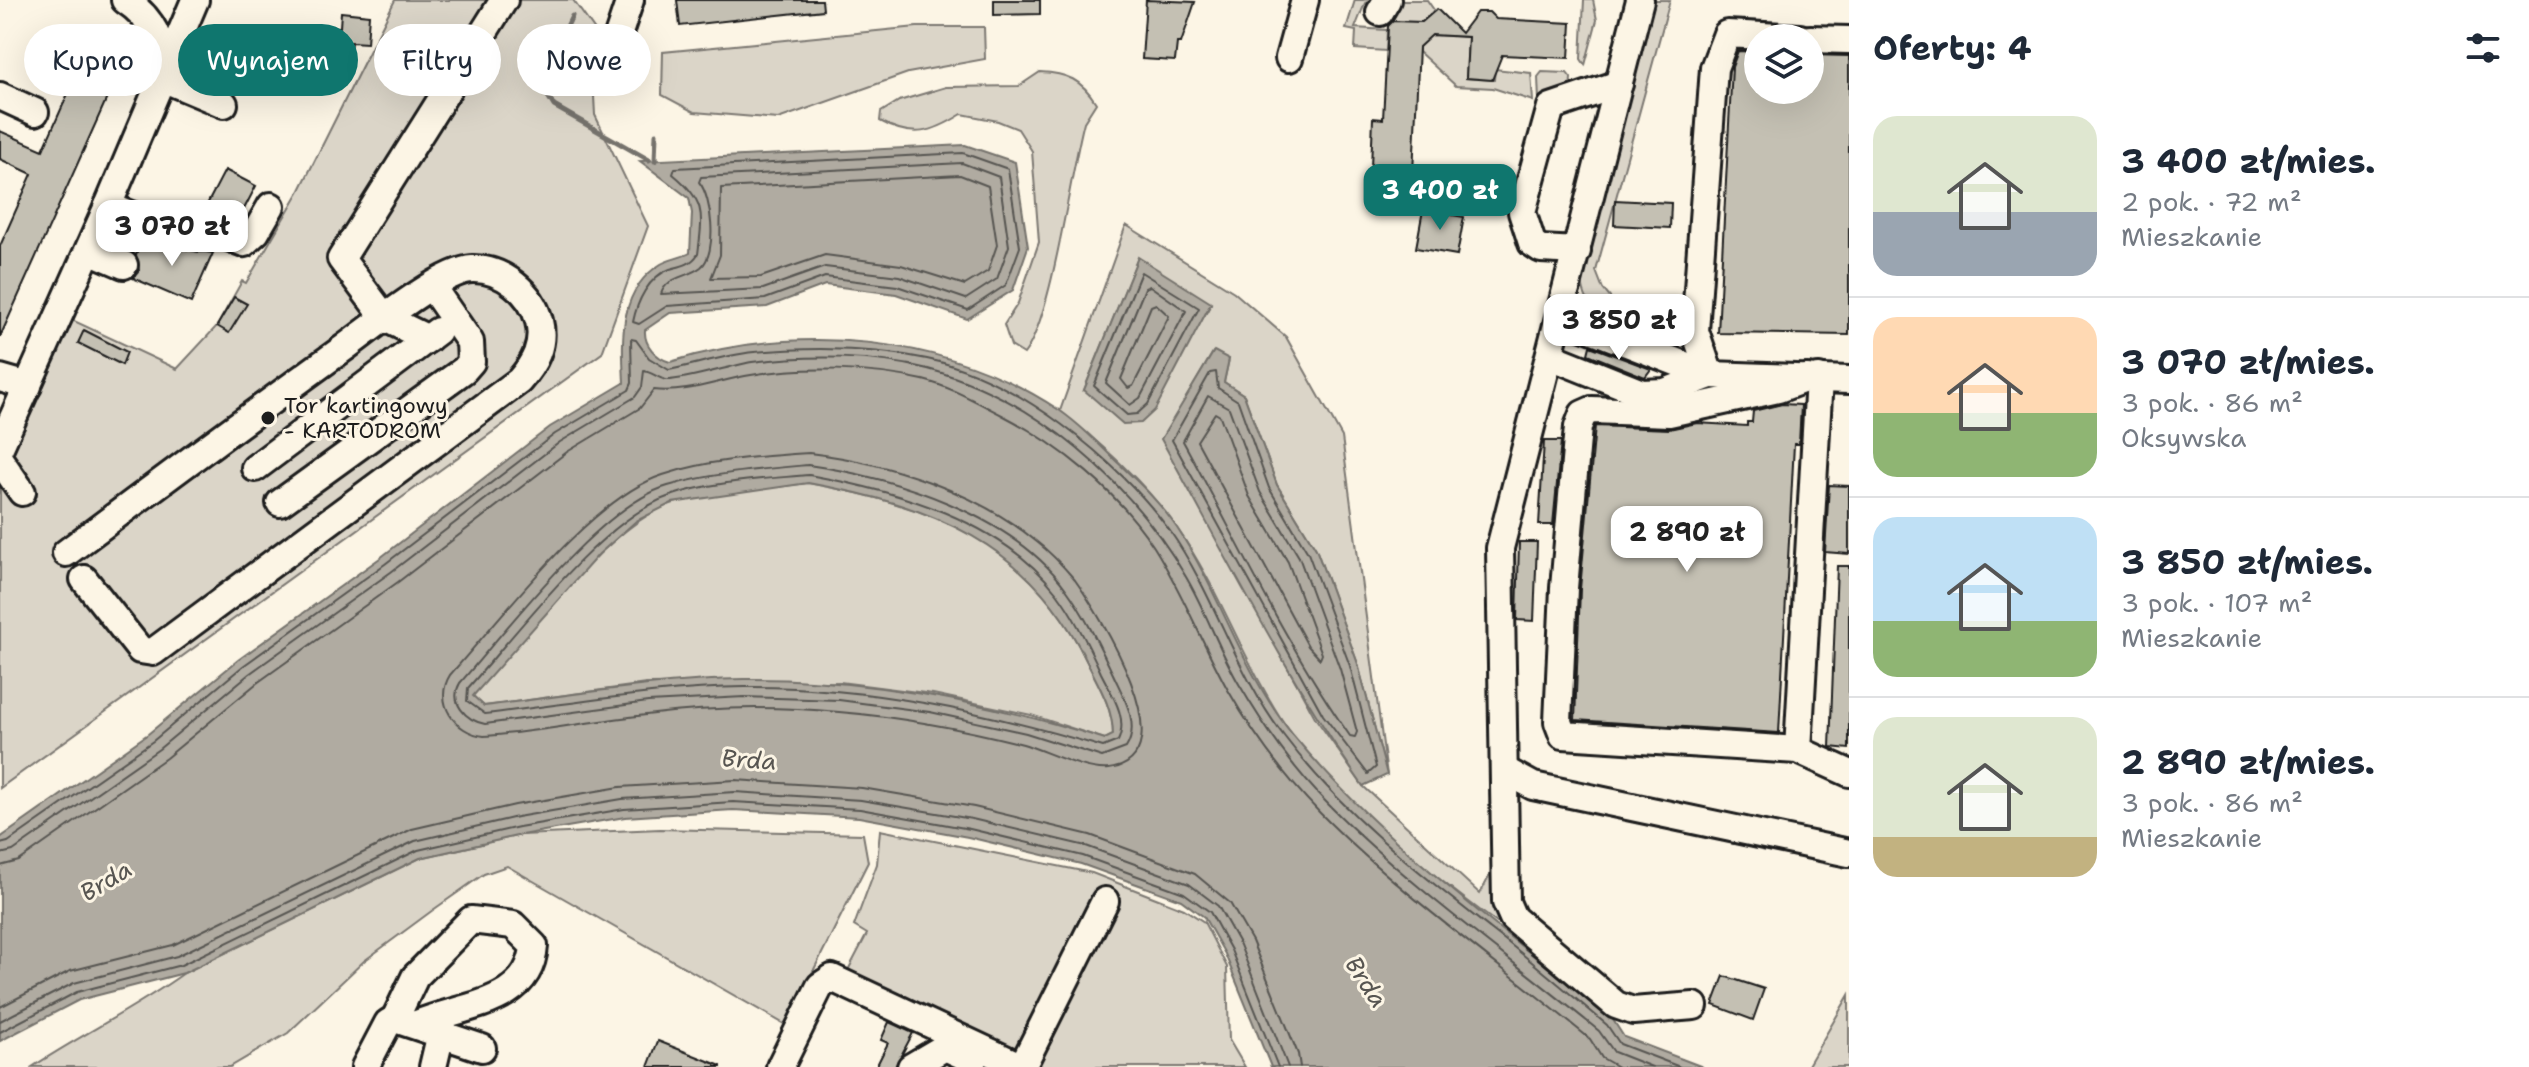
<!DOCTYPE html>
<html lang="pl">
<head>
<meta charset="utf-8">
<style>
	body { margin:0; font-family:"Shantell Sans",sans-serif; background:#f6f6f7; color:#1f2937; height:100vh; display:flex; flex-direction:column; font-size:30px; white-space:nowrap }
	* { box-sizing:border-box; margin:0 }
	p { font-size:26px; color:#747a83 }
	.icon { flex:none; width:44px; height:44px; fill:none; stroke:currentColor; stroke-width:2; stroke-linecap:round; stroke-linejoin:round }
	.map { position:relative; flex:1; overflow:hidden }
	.panel { display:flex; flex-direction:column; background:#fff; width:680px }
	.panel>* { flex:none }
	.guide { position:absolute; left:24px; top:24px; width:760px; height:72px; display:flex; gap:16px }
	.tools { position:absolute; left:1744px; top:24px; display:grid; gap:16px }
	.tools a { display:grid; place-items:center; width:80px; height:80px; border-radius:50%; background:#fff; box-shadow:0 8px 32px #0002; font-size:40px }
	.price { position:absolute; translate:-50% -68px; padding:0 18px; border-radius:16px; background:#fff; color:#222; font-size:26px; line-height:52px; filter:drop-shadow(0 2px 4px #0008) }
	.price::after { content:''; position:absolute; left:50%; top:48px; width:24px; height:18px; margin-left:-12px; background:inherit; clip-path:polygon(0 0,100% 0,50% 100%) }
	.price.current { background:#0f766e; color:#fff }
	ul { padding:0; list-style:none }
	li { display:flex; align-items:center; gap:24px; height:200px; padding:0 24px }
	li+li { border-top:2px solid #e0e1e3 }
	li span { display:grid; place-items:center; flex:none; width:224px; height:160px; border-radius:24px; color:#555 }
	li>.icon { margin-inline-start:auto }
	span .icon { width:96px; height:96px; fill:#fffc; stroke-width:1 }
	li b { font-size:34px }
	h2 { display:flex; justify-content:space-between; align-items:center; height:96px; padding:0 24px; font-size:34px }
	.chip { padding:0 28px; border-radius:36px; background:#fff; box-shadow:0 8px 32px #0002; font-size:28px; line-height:72px }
	.chip.current { background:#0f766e; color:#fff }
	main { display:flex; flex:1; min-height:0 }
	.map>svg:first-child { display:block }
	.green { fill:#dbd5c8; stroke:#7c7872; stroke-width:2; fill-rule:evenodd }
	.water { fill:#b0aba1; stroke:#75726c; stroke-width:2; fill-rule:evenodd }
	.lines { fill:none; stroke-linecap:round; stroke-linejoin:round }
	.shore { stroke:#575551; stroke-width:2 }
	.stream { stroke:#75726c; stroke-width:5 }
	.building { fill:#c4c0b3; stroke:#1c1c1c; stroke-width:2 }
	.minor-casing { stroke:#1c1c1c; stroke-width:32 }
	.minor { stroke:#fcf5e5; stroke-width:26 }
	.poi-dot { fill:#1c1c1c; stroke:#fcf5e5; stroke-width:3 }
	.labels { text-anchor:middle; stroke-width:6; stroke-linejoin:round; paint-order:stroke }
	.poi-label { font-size:22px; fill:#1c1c1c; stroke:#fcf5e5; text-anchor:start }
	.water-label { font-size:24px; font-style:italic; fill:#575551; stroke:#fcf5e5 }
</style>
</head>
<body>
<main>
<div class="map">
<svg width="1849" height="1067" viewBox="0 0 1849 1067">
	<rect width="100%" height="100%" fill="#fcf5e5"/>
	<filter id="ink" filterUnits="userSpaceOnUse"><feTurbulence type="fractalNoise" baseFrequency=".0125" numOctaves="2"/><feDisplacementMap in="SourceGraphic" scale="16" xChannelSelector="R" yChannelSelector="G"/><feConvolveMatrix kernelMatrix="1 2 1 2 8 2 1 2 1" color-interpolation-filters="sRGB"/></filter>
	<g filter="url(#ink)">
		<!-- green -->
		<g class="green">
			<polygon points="395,0 573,0 621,67 594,96 595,115 648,226 602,353 0,788 0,466 70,319 177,369 217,326 242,281 246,283 300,190"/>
			<polygon points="1355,0 1377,0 1365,3 1355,28 1387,30 1386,51 1355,49 1356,31 1346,29"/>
			<polygon points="1396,0 1427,0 1434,10 1420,24 1386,20"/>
			<polygon points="1584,0 1593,0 1597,20 1585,65 1581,59"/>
			<path d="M1655 0H1670L1596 271 1603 289 1637 331C1608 333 1584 307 1582 280Z"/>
			<polygon points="917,27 984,27 985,59 908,73 778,119 694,112 662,95 663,52"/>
			<polygon points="1432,35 1468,37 1466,78 1494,80 1495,69 1531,73 1533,101 1493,88 1456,86 1419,52 1419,44"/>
			<path d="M1040 72C1067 73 1082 80 1096 103L1084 122C1070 174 1052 319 1024 354L1011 346 1004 325 1018 303 1039 242 1032 151 1018 129 998 121 962 114C932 133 913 139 880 121L881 112 899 101 946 87 1019 86Z"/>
			<polygon points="1542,72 1567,73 1571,78 1570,90 1539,101 1538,77"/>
			<path d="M1126 225 1234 292 1286 337 1342 437 1387 775 1358 664 1316 549 1277 485 1244 395 1224 382 1229 359 1213 352 1162 439 1316 719 1363 786 1480 894 1499 858 1502 917 1497 923C1425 870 1340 802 1288 729 1244 665 1221 590 1176 527 1145 482 1102 445 1060 411ZM1138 258 1211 304 1191 339 1084 390Z"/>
			<path d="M808 483C930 505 1031 542 1087 662 1099 686 1113 708 1113 735L1105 739 1031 715 933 694 840 682 646 684 484 706 472 695C518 645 612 520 674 503 717 491 764 489 808 483Z"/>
			<path d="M660 829 863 834 868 862 786 1025 507 866 484 874 433 910 364 961 288 1033 230 1067H32C82 1034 136 1008 184 973L420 858 521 835Z"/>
			<polygon points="880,830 1092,873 1184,909 1204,922 1227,967 1229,1040 1245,1067 1011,1067 845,976 867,934 854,926 877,864"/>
			<polygon points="1849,995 1849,1067 1807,1067"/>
		</g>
		<!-- water -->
		<g class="water">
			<path d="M965 145 1015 162 1028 247 1013 290 967 319 896 294 825 285 767 307 670 313 645 330C644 345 656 358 670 362 799 323 945 334 1059 410 1079 424 1097 442 1115 460 1137 481 1160 502 1177 528 1221 594 1243 674 1293 735 1384 845 1503 929 1613 1020L1624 1037 1703 1067H1271L1225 954 1204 917 1181 900 1081 864 968 837 859 817 733 810 625 817 521 835 420 858 184 973 79 1000 0 1041V838L148 734 238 660 380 558 550 427 624 383C622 339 618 290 661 264 669 259 681 258 690 253L692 213 689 198 640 161ZM808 483C930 505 1031 543 1087 662 1099 686 1113 708 1113 735L1105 739C988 702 869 678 745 679 658 680 571 695 484 706L473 696 599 554 636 521 672 503Z"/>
			<polygon points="1138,257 1211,303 1155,410 1141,423 1123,424 1084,390"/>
			<path d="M1214 351 1229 359 1224 382 1244 395 1277 485 1316 549 1358 664 1387 775 1363 786C1286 676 1226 556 1161 439Z"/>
		</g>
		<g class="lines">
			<!-- shore -->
			<g class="shore">
				<path d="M963 153 1008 169 1020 247 1006 285 968 310 897 286 825 277 765 299 667 306 639 324 633 322C637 302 648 277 670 269 681 266 691 265 698 254 703 214 706 201 673 174L675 168Z"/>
				<path d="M962 163 999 177 1009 246 997 279 966 299 899 276 825 267 763 289 661 294C667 276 687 278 701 267 718 253 712 197 699 182L701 177Z"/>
				<polygon points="960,175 988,186 997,245 988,271 965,285 901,265 825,255 761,277 711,278 720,255 721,188"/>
				<polygon points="1141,272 1199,308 1148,404 1137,414 1127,415 1094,386"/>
				<polygon points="1150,286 1186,311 1140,398 1130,405 1106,383 1145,288"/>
				<polygon points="1156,304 1169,316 1133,386 1128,388 1121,379 1151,306"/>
				<polygon points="1216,372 1218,388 1238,401 1269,488 1308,553 1350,666 1376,767 1368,774 1323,715 1172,440 1210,373"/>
				<path d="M1208 396 1229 408 1260 492 1299 557 1340 669 1357 732 1355 737 1350 736C1285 644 1237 539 1183 441Z"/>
				<polygon points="1215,413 1220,416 1249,496 1288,562 1322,654 1320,659 1308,646 1197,441"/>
				<path d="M809 453C886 462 976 491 1037 542 1050 552 1064 567 1075 580 1098 612 1190 758 1109 769 1087 772 1046 751 1023 744 963 729 900 717 839 712 776 706 709 707 646 715 592 721 538 732 484 736 455 733 433 702 450 675 502 617 591 498 663 475 707 460 762 456 809 453Z"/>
				<path d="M808 465C894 477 1013 515 1066 589 1085 615 1099 645 1113 674 1123 696 1141 724 1126 748L1102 757 1026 733 930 712 839 700 744 697 648 702 485 724C465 720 449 702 460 683 508 628 601 505 668 486 712 473 763 469 808 465Z"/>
				<path d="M809 475C896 491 999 519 1057 593 1075 617 1089 646 1101 673 1111 693 1129 718 1118 741L1103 747C986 712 869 686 745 687 657 688 571 704 485 714L467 701 468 688C516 634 603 518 670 496 712 481 765 479 809 475Z"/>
				<path d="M0 844 8 842 153 741 243 666 385 564 555 434 629 390 632 383 631 339 636 340 649 358 669 370C698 364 725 355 754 352 811 347 870 347 927 359 1015 377 1118 459 1170 531 1215 595 1236 674 1284 736 1341 812 1418 872 1492 930 1531 960 1569 993 1607 1025L1620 1044 1680 1067"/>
				<path d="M0 854 13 851 159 749 249 674 391 572 560 442 635 397 642 387 644 371C651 372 658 378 666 380 678 382 734 365 752 362 808 355 873 355 928 369 1036 398 1131 482 1186 577 1206 611 1219 650 1239 684 1264 727 1294 770 1329 805 1411 888 1509 957 1599 1031L1614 1052 1652 1067"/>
				<path d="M0 866 19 861 166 758 257 683 398 582 567 452 640 408 654 390C686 394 719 380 751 375 806 366 869 368 923 380 951 387 976 402 1002 415 1060 445 1118 492 1154 547 1183 593 1202 643 1228 690 1253 734 1285 777 1320 813 1400 894 1502 966 1590 1039L1602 1058 1618 1067"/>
				<polyline points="0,1007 70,971 173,945 412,829 515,805 620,787 735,780 862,788 974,807 1090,835 1195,874 1230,903 1252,941 1298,1054 1300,1067"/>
				<polyline points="0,1021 74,983 177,956 415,841 517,817 622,799 735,792 861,800 972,819 1086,846 1189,884 1218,906 1240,945 1288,1067"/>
				<polyline points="0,1032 77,992 181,965 418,850 519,827 624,809 733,802 860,809 970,829 1083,856 1184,893 1210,912 1231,950 1278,1067"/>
			</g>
			<!-- stream -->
			<g class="stream">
				<polyline points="572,16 547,68 543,88 554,106 649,160"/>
				<polyline points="655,161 656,134"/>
			</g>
		</g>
		<!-- building -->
		<g class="building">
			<polygon points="677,0 822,0 823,10 680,26"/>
			<polygon points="994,0 1040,0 1040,14 994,15"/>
			<polygon points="1146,0 1195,2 1181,43 1177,43 1175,61 1142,59"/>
			<polygon points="1437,9 1461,33 1477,12 1489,12 1496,19 1571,23 1569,58 1502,55 1492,80 1466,78 1468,37 1432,35 1419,47 1412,194 1370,192 1373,118 1383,119 1388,26 1393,21 1422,22"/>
			<polygon points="341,12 369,15 367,43 351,42 350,49 331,47 333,27 340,27"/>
			<polygon points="98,26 132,42 0,337 0,246 32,174 0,159 0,131 43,150"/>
			<polygon points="1738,51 1758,52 1758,90 1810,90 1810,55 1849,56 1849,335 1718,333 1732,67"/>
			<polygon points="225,170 256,186 242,213 247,216 241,224 221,217 200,218"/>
			<polygon points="1615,200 1671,203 1670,228 1614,225"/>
			<polygon points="1423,210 1464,217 1457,255 1416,248"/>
			<polygon points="144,237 166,246 213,253 191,303 133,278 139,271 136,255"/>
			<polygon points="234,297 247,304 229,333 217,326"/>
			<polygon points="84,330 127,352 122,365 78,343"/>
			<polygon points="1590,346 1651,369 1645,377 1588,354"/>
			<polygon points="1782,404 1801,405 1799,444 1794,444 1779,733 1575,720 1580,589 1595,426 1669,429 1697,423 1747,426 1747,422 1752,422 1753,411"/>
			<polygon points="1544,441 1561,441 1553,525 1539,525"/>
			<polygon points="1829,485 1849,486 1849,554 1825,552"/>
			<polygon points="1519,542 1537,542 1534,621 1517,620"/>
			<polygon points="1837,566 1849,566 1849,749 1830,747"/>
			<polygon points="1724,976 1764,989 1753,1020 1713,1005"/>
			<polygon points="889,1022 913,1033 895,1067 876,1067 888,1043 881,1040"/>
			<polygon points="658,1041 721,1066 721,1067 648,1067"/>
		</g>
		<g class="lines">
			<!-- minor casing -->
			<g class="minor-casing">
				<g id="minor">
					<path d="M125 0C151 17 164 42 163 74"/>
					<polyline points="1640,0 1500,548 1506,902 1513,918 1616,1005 1633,1011 1694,1006"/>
					<polyline points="1380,12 1387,0"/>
					<polyline points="618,36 630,0"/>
					<polyline points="1810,39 1849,40"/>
					<polyline points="1289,58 1305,0"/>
					<polyline points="162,78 224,104"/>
					<polyline points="0,96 35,112"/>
					<polyline points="108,206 170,230 200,237 216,232 244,243 256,232 271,206"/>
					<polyline points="89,250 124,265"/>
					<polyline points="1577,251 1541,249 1532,243 1522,212 1551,107 1619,84"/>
					<polyline points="1560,317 1710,375 1849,380"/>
					<polyline points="428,339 385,318 341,259 504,0"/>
					<polyline points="1550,356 1642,393 1665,392 1710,375 1695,331 1714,68 1727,34 1800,38"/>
					<polyline points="0,378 28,386"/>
					<polyline points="1807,378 1778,389 1669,413 1592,410 1583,414 1578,427 1564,588 1558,722 1563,735 1798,750 1849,773"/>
					<polyline points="0,447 108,206 195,0"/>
					<polyline points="0,460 22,492"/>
					<polyline points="255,468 438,331"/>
					<polyline points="280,503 464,370 471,362 470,342 432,287"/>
					<path d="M66 553C158 484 251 415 344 348 370 329 443 270 472 269 502 268 532 293 539 321 545 345 534 364 519 381L153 652 140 650 84 579"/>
					<polyline points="1798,750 1819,378"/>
					<polyline points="1504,770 1533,786 1849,853"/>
					<path d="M395 1019 415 977 471 920 513 925 534 946C530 1005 461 1005 417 1024"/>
					<polyline points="365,1067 388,1023 395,1019 482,1048"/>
					<polyline points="433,1067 441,1033"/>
					<polyline points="780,1067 820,986 832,978 1022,1067 1105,901"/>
					<polyline points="911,1067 945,1047 973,1060"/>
				</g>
			</g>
			<!-- minor -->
			<use href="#minor" class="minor"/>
		</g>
	</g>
	<!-- markers -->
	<circle class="poi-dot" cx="268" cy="418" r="8"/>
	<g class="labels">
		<!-- poi labels -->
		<g class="poi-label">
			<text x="284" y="413">Tor kartingowy<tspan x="284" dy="25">- KARTODROM</tspan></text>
		</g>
		<!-- water labels -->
		<g class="water-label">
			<text transform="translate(749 760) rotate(4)" y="8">Brda</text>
			<text transform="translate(106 881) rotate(-31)" y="8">Brda</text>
			<text transform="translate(1366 982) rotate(57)" y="8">Brda</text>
		</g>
	</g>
</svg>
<div class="tools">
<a><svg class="icon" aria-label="layers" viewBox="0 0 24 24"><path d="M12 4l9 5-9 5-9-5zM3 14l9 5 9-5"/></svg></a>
</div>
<b class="price current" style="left:1440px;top:232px">3 400 zł</b>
<b class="price" style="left:172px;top:268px">3 070 zł</b>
<b class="price" style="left:1619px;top:362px">3 850 zł</b>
<b class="price" style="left:1687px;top:574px">2 890 zł</b>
<div class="guide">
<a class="chip">Kupno</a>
<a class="chip current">Wynajem</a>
<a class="chip">Filtry</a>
<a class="chip">Nowe</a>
</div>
</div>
<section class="panel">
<h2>Oferty: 4<svg class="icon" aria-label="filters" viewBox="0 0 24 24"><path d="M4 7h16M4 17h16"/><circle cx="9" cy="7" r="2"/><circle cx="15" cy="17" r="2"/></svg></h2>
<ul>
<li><span style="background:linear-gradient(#dfe7d0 60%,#9aa5b1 0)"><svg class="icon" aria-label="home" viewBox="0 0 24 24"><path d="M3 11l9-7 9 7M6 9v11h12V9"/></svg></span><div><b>3 400 zł/mies.</b><p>2 pok. · 72 m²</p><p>Mieszkanie</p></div></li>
<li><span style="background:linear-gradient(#ffd9b3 60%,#8fb573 0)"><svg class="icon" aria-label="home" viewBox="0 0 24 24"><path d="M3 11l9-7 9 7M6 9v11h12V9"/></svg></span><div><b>3 070 zł/mies.</b><p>3 pok. · 86 m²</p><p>Oksywska</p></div></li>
<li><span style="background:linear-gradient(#bfe0f5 65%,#8fb573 0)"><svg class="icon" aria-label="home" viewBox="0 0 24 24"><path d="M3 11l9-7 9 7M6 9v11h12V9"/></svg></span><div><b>3 850 zł/mies.</b><p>3 pok. · 107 m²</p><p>Mieszkanie</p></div></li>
<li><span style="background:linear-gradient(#dfe7d0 75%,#c2b280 0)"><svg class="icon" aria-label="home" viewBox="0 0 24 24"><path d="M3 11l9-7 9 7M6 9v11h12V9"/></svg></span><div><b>2 890 zł/mies.</b><p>3 pok. · 86 m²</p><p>Mieszkanie</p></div></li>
</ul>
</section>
</main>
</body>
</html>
